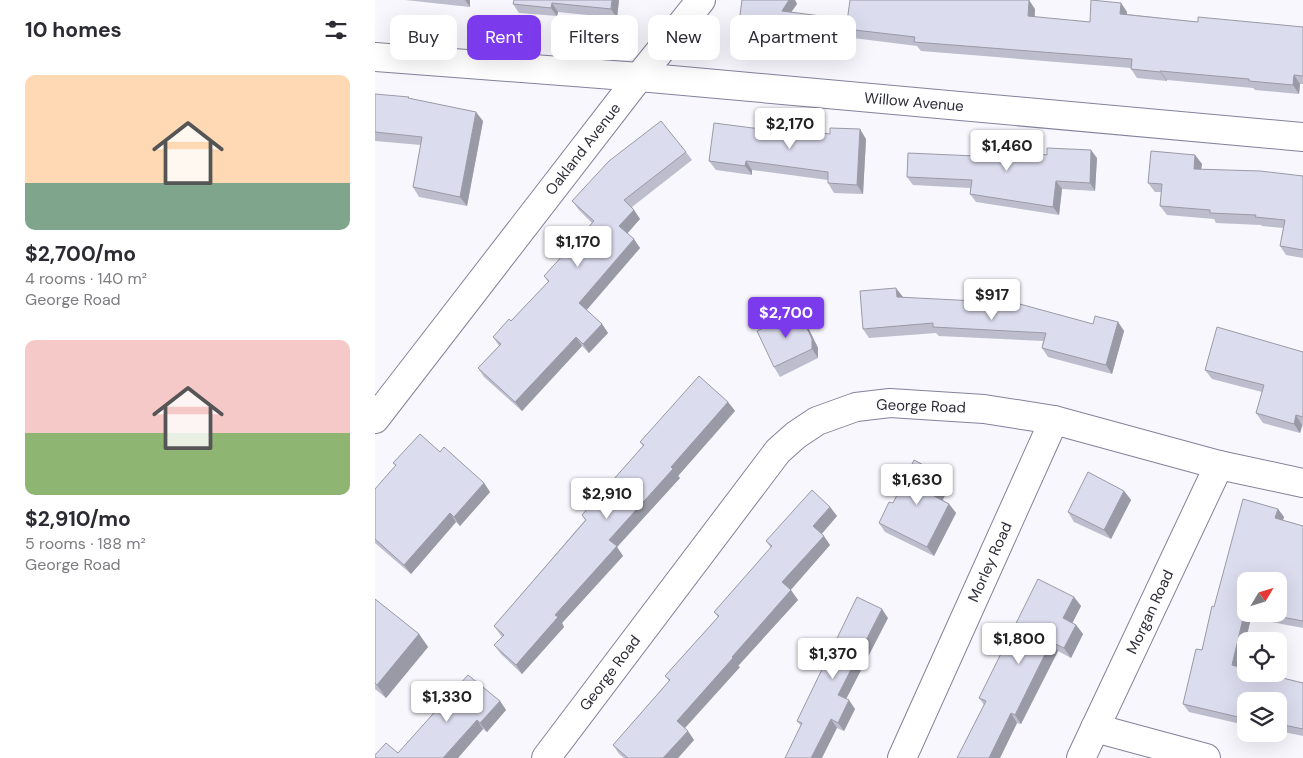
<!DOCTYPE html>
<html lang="en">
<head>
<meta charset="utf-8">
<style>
	body { margin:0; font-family:"DM Sans",sans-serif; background:#f7f7f7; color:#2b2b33; height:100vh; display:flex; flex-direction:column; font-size:19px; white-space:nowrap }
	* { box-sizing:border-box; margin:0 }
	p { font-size:16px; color:#7c7c81 }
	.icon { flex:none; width:28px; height:28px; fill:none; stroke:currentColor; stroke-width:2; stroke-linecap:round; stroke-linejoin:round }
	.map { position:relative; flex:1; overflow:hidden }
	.sheet { display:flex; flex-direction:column; background:#fff; width:375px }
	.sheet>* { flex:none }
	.top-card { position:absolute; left:15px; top:15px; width:475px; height:45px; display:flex; gap:10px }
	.needle { width:32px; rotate:52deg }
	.controls { position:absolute; left:862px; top:572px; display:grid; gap:10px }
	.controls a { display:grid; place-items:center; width:50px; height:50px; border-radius:10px; background:#fff; box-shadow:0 5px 20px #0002; font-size:25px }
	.price { position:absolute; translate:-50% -42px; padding:0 11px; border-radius:5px; background:#fff; color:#222; font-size:16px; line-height:32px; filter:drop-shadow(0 1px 2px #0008) }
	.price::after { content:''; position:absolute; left:50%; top:30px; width:15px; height:11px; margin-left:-8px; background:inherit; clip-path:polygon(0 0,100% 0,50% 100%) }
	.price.selected { background:#7c3aed; color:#fff }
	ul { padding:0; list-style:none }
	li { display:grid; align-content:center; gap:10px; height:265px; padding:0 25px }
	li span { display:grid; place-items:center; height:155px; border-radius:10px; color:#555 }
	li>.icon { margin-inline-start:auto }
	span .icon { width:90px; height:90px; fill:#fffc; stroke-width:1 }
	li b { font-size:21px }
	h2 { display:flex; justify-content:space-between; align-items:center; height:60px; padding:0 25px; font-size:21px }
	.tag { padding:0 18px; border-radius:10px; background:#fff; box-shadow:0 5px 20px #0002; font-size:18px; line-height:45px }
	.tag.selected { background:#7c3aed; color:#fff }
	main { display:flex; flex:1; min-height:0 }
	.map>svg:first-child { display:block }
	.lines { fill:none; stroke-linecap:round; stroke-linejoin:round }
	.minor-casing { stroke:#82829d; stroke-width:30 }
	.minor { stroke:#fff; stroke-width:28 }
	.wall { fill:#bdbdce; fill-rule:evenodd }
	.shaded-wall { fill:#9a9aa7 }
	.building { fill:#dcdcef; stroke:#9a9aa7 }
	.labels { text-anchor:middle; stroke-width:4; stroke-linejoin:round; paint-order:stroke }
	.street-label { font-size:15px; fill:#2d2d38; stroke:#fff }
</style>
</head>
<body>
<main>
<section class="sheet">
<h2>10 homes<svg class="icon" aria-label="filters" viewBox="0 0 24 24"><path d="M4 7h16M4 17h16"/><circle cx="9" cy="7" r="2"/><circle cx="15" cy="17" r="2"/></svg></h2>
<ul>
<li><span style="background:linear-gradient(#ffd9b3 70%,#7fa58c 0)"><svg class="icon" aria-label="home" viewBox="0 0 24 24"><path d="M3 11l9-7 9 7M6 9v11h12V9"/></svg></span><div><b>$2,700/mo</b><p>4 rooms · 140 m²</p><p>George Road</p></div></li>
<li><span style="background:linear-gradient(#f6c9c9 60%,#8fb573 0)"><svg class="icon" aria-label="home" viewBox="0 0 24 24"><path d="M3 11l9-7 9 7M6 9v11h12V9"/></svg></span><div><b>$2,910/mo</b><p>5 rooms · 188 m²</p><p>George Road</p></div></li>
</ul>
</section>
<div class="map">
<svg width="928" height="758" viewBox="0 0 928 758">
	<rect width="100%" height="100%" fill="#f7f7fd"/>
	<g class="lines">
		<!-- minor casing -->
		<g class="minor-casing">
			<g id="minor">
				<polyline points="0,57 264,77 928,137"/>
				<polyline points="0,419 264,77 326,0"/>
				<polyline points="720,728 831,758"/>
				<polyline points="171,758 403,451 421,435 442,421 481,407 515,403 609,409 679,420 844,465 928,483"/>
				<polyline points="527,758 679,420"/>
				<polyline points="706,758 844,465"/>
			</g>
		</g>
		<!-- minor -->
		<use href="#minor" class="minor"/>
	</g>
	<!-- wall -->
	<g class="wall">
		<polygon points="30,0 95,0 95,7"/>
		<polygon points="139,0 244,0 242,18 183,12 182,16 144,13 138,4"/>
		<polygon points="367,0 420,0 422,4 416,12 451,24 448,50 406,45 405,50 367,45 362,37"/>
		<polygon points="746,3 752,12 752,14 823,22 928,27 928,84 925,84 924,94 880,90 878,88 792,80 792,81 762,78 756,69 756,68 546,51 542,46 478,38 471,29 660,9 660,17 715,22"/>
		<polygon points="0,94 35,99 108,121 92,206 44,197 38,187 46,145 0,141"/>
		<polygon points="401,131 491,139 488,194 459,193 453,183 453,180 377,170 377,175 341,170 334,161"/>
		<polygon points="311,152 317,160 257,207 265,219 252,233 265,248 211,310 227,324 233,333 214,353 207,346 147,411 109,377 103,368 124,346 118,337 136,321 173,282 169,276 217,223 204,210 197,201"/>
		<polygon points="672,155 722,158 720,191 687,189 684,215 601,202 595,194 596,188 538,185 532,177 600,156"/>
		<polygon points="820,155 827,164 826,169 928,176 928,258 911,255 905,246 908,228 887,226 886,225 841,223 839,219 792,215 785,206 786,192 780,192 773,183"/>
		<polygon points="527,297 718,324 743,322 749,331 737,374 673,357 667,348 668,341 564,336 561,333 494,338 488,329"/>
		<polygon points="430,321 443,348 443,358 405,377 399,367"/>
		<polygon points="928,352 928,425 925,433 888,423 881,413 887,392 837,379 830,370"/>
		<polygon points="353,402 360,411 303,476 305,478 242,547 248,556 187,623 189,627 147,674 126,654 119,645 127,637 119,626 210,520 207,515 268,446 265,442"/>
		<polygon points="65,452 109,483 115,492 85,526 81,522 36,574 0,543 0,489 21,466 18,463"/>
		<polygon points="575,485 568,500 574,504 581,513 559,556 510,532 504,523 518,503"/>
		<polygon points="749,491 756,500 736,539 699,522 693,512"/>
		<polygon points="455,507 462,516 446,534 455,545 415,590 423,600 363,666 365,667 310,728 319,740 303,758 249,758 244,754 238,745 294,681 290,676 343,617 339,612 396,548 391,541"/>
		<path d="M903 509 909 517 908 520 928 526V628L876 618 864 667 928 683V736L904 731V733V701H871V729L868 728 866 724 814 712 808 704 827 650 839 607ZM871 581 904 614H871Z"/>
		<polygon points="699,597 706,606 697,623 701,625 708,634 696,658 683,651 646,724 642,723 625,758 582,758 609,705 604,698"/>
		<polygon points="0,599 44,634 53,647 11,698 0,689"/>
		<polygon points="513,618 471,699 480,709 469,731 462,728 426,726 422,721"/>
		<polygon points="125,701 131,710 112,732 108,729 83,758 0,758 23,753"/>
		<polygon points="892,734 904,734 903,736"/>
	</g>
	<!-- shaded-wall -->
	<g class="shaded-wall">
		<polygon points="90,0 95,0 95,7"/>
		<polygon points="237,0 244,0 242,18 236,9"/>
		<polygon points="414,0 420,0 422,4 412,18 407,11"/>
		<polygon points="654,0 660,9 659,26 653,16"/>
		<polygon points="177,3 183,12 182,16 176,8"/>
		<polygon points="746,3 752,12 752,23 745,14"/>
		<polygon points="446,16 451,24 448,50 443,43"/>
		<polygon points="401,37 406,45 405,50 400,42"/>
		<polygon points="785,71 792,80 792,81 785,72"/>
		<polygon points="919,75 925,84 924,94 918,85"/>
		<polygon points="101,112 108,121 92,206 85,197"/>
		<polygon points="485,129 491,139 488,194 482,185"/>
		<polygon points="716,150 722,158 720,191 715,183"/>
		<polygon points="820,155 827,164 825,178 819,169"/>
		<polygon points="371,161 377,170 377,175 370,166"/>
		<polygon points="681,181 687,189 684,215 678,207"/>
		<polygon points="259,210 265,219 251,235 244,226"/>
		<polygon points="259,239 265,248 210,312 204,303"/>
		<polygon points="521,288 528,297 522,297"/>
		<polygon points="424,311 430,321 443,348 443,358 437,349"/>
		<polygon points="743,322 749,331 737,374 731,365"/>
		<polygon points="227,324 233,333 214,353 208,344"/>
		<polygon points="201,337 207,346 147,411 140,402"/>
		<polygon points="353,402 360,411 303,476 305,478 242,547 248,556 187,623 189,627 147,674 141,665 180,615 234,540 296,467"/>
		<polygon points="921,415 927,425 925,433 919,424"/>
		<polygon points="569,476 575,485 565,505 559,496"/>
		<polygon points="109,483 115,492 85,526 79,517"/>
		<polygon points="749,491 756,500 736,539 729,530"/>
		<polygon points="574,504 581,513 559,556 552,547"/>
		<polygon points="455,507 462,516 445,536 438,526"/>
		<polygon points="903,509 909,517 906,526 900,518"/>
		<polygon points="75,513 81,522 36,574 29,565"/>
		<polygon points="449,536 455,545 414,592 407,582"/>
		<polygon points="416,590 423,600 363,666 365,667 308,730 302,721 357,657"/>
		<polygon points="699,597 706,606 695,628 688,618"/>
		<polygon points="507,609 513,618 469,703 463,695"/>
		<polygon points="870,610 871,614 873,614 876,618 863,673 857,665"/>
		<polygon points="701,625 708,634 696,658 689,648"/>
		<polygon points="44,634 53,647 11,698 2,685"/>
		<polygon points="676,642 683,651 646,724 640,715"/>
		<polygon points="474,700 480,709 469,731 463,723"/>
		<polygon points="125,701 131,710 112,732 105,723"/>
		<polygon points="636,713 642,723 625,758 614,758"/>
		<polygon points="456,719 462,728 447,758 436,758"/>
		<polygon points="102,720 108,729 83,758 68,758"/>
		<polygon points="313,731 319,740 303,758 288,758"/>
	</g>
	<!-- building -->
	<g class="building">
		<polygon points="139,0 237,0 236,9 177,3 176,8 138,4"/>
		<polygon points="367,0 414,0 407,11 446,16 443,43 401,37 400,42 362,37"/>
		<polygon points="475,0 654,0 653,16 715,22 716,0 746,3 745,14 823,22 823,17 928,27 928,76 919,75 918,85 874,81 874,79 785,71 785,72 756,69 757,59 539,42 540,37 471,29"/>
		<polygon points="0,94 34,97 33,98 101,112 85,197 38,187 47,137 0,132"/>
		<polygon points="286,121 311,152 249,200 259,210 244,226 259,239 204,303 227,324 208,344 201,337 140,402 103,368 126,344 118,337 134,319 136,321 174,281 169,276 219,221 197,201 234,161"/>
		<polygon points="339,123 401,131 402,128 455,134 455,128 485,129 482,185 453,183 453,172 371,161 370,166 334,161"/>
		<polygon points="601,146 672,155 672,148 716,150 715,183 681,181 678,207 595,194 597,180 532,177 533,153 600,156"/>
		<polygon points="776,151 820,155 819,169 885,171 928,176 928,250 905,246 910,220 880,217 881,215 835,213 835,210 785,206 787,184 773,183"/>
		<polygon points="521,288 522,297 641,303 718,324 720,316 743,322 731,365 667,348 671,333 558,327 558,323 488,329 485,291"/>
		<polygon points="424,311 437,339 437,349 399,367 382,331"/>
		<polygon points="842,327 928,352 928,417 921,415 919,424 881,413 889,385 830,370"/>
		<polygon points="324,376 353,402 296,467 298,469 234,540 242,546 180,615 183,617 141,665 119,645 129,635 119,626 211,520 207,515 269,445 265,442"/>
		<polygon points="45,434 65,452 69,447 109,483 79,517 75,513 29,565 0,539 0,489 21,465 18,463"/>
		<polygon points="539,460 569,476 559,496 574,504 552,547 504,523 514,502 518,503"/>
		<polygon points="713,472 749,491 729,530 693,512"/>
		<polygon points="437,490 455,507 438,526 449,536 407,582 416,590 357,657 358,658 302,721 313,731 288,758 253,758 238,745 295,680 290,676 344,616 339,612 397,546 391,541"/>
		<polygon points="868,499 903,509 900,518 928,526 928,621 890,614 904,614 904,581 871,581 871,610 870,610 857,665 871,669 871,674 891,674 928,683 928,729 904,724 904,701 871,701 871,722 862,720 863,717 808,704 821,649 827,650 837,606 839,607"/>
		<polygon points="663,579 699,597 688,618 701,625 689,648 676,642 640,715 636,713 614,758 582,758 611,701 604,698"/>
		<polygon points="482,597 507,609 463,695 474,700 463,723 456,719 436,758 410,758 427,723 422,721"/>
		<polygon points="0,599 44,634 2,685 0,683"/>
		<polygon points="93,675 125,701 105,723 102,720 68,758 0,758 0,755 11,743 23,753"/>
	</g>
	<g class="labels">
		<!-- street labels -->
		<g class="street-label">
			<text transform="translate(539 102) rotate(5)" y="5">Willow Avenue</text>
			<text transform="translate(208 149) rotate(-52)" y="5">Oakland Avenue</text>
			<text transform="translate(546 406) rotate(2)" y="5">George Road</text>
			<text transform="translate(615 562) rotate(-66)" y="5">Morley Road</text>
			<text transform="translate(775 612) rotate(-65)" y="5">Morgan Road</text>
			<text transform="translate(235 673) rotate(-53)" y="5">George Road</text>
		</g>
	</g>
</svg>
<div class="controls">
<a><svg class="needle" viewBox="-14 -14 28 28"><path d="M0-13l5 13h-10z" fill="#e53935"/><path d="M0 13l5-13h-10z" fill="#7c7c81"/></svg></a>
<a><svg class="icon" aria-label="locate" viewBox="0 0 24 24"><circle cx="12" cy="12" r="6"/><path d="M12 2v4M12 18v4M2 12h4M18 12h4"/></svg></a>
<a><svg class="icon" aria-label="layers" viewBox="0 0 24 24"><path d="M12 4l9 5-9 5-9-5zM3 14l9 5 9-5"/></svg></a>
</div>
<b class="price" style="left:415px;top:150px">$2,170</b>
<b class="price" style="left:632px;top:172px">$1,460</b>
<b class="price" style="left:203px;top:268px">$1,170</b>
<b class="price" style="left:617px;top:321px">$917</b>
<b class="price selected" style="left:411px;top:339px">$2,700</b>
<b class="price" style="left:542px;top:506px">$1,630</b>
<b class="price" style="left:232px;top:520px">$2,910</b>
<b class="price" style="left:644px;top:665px">$1,800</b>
<b class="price" style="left:458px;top:680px">$1,370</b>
<b class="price" style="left:72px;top:723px">$1,330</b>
<div class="top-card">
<a class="tag">Buy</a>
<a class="tag selected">Rent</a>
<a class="tag">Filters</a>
<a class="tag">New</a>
<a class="tag">Apartment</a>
</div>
</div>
</main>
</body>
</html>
